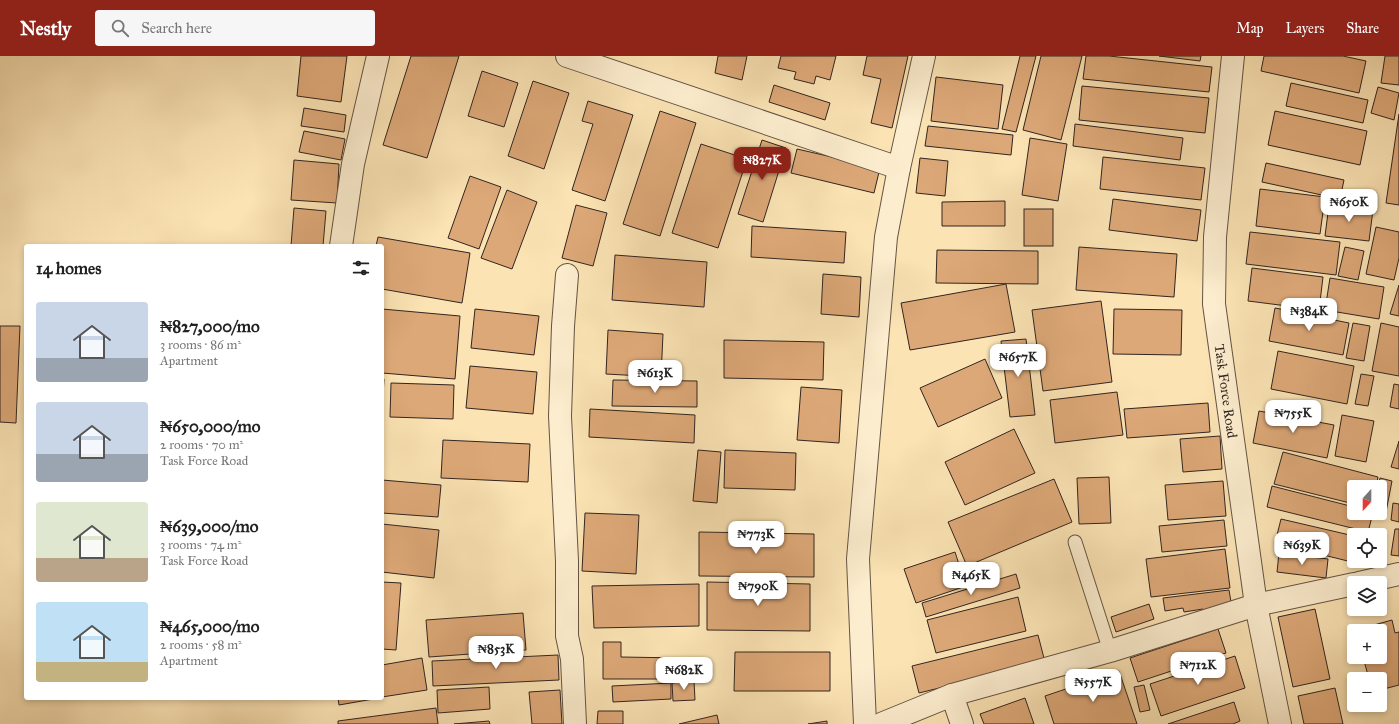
<!DOCTYPE html>
<html lang="en">
<head>
<meta charset="utf-8">
<style>
	body { margin:0; font-family:"IM FELL Great Primer",serif; background:#f6f6f6; color:#222; height:100vh; display:flex; flex-direction:column; font-size:15px; white-space:nowrap }
	* { box-sizing:border-box; margin:0 }
	p { font-size:13px; color:#767676 }
	.icon { flex:none; width:22px; height:22px; fill:none; stroke:currentColor; stroke-width:2; stroke-linecap:round; stroke-linejoin:round }
	.map { position:relative; flex:1; overflow:hidden }
	.panel { position:absolute; left:24px; top:188px; width:360px; height:456px; display:flex; flex-direction:column; background:#fff; border-radius:4px; box-shadow:0 2px 6px #0003 }
	.panel>* { flex:none }
	.needle { width:26px; rotate:201deg }
	.fabs { position:absolute; left:1347px; top:424px; display:grid; gap:8px }
	.fabs a { display:grid; place-items:center; width:40px; height:40px; border-radius:4px; background:#fff; box-shadow:0 2px 6px #0003; font-size:20px }
	.price { position:absolute; translate:-50% -34px; padding:0 9px; border-radius:8px; background:#fff; color:#222; font-size:13px; line-height:26px; filter:drop-shadow(0 1px 2px #0008) }
	.price::after { content:''; position:absolute; left:50%; top:24px; width:12px; height:9px; margin-left:-6px; background:inherit; clip-path:polygon(0 0,100% 0,50% 100%) }
	.price.selected { background:#8f2418; color:#fff }
	ul { padding:0; list-style:none }
	li { display:flex; align-items:center; gap:12px; height:100px; padding:0 12px }
	li span { display:grid; place-items:center; flex:none; width:112px; height:80px; border-radius:4px; color:#555 }
	li>.icon { margin-inline-start:auto }
	span .icon { width:48px; height:48px; fill:#fffc; stroke-width:1 }
	li b { font-size:17px }
	h2 { display:flex; justify-content:space-between; align-items:center; height:48px; padding:0 12px; font-size:17px }
	header { display:flex; align-items:center; gap:24px; box-sizing:border-box; height:56px; padding:0 20px; background:#8f2418; color:#fff }
	header strong { font-size:19px }
	nav { display:flex; gap:22px; margin-inline-start:auto; font-size:14px }
	.search { width:280px; height:36px; background:#f6f6f6; display:flex; align-items:center; gap:10px; box-sizing:border-box; padding:0 14px; border-radius:4px; color:#767676; font-size:15px }
	.map>svg:first-child { display:block }
	.building { fill:#dda878; stroke:#32251f }
	.lines { fill:none; stroke-linecap:round; stroke-linejoin:round }
	.lane-casing { stroke:#645444; stroke-width:15 }
	.street-casing { stroke:#645444; stroke-width:24 }
	.lane { stroke:#fcedce; stroke-width:13 }
	.street { stroke:#fcedce; stroke-width:22 }
	.labels { text-anchor:middle; stroke-width:3; stroke-linejoin:round; paint-order:stroke }
	.street-label { font-size:14px; fill:#32251f; stroke:#fcedce }
</style>
</head>
<body>
<header>
<strong>Nestly</strong>
<div class="search"><svg class="icon" aria-label="search" viewBox="0 0 24 24"><circle cx="10" cy="10" r="6"/><path d="M15 15l6 6"/></svg>Search here</div>
<nav><a>Map</a><a>Layers</a><a>Share</a></nav>
</header>
<div class="map">
<svg width="1399" height="668" viewBox="0 0 1399 668">
	<rect width="100%" height="100%" fill="#fbe3b4"/>
	<filter id="stains"><feTurbulence type="fractalNoise" baseFrequency=".005" numOctaves="4"/><feColorMatrix values="0 0 0 0 .2 0 0 0 0 .09 0 0 0 0 .02 0 0 0 .5 -.17"/></filter>
	<radialGradient id="worn" r=".72"><stop offset=".6" stop-color="#630" stop-opacity="0"/><stop offset="1" stop-color="#630" stop-opacity=".3"/></radialGradient>
	<!-- building -->
	<g class="building">
		<polygon points="301,0 347,0 341,46 297,40"/>
		<polygon points="411,0 459,0 427,102 383,89"/>
		<polygon points="718,0 747,0 742,24 715,17"/>
		<polygon points="781,0 836,0 830,24 816,20 814,28 794,23 796,16 778,12"/>
		<polygon points="867,0 908,0 892,72 871,67 881,23 863,19"/>
		<polygon points="1020,0 1036,0 1016,76 1002,73"/>
		<polygon points="1041,0 1082,0 1061,84 1023,74"/>
		<polygon points="1086,0 1109,0 1212,11 1209,36 1083,23"/>
		<polygon points="1159,0 1201,0 1200,5"/>
		<polygon points="1264,0 1343,0 1366,5 1359,37 1261,15"/>
		<polygon points="1385,0 1399,0 1399,29 1381,27"/>
		<polygon points="482,15 518,27 504,71 468,60"/>
		<polygon points="936,21 1003,29 998,73 931,65"/>
		<polygon points="533,25 569,37 544,113 508,100"/>
		<polygon points="1291,27 1368,44 1363,67 1286,50"/>
		<polygon points="774,29 830,47 825,64 769,46"/>
		<polygon points="1082,30 1209,42 1205,77 1079,64"/>
		<polygon points="1378,31 1399,37 1394,64 1371,57"/>
		<polygon points="588,45 633,59 605,145 572,134 593,68 582,65"/>
		<polygon points="304,52 346,59 344,76 301,70"/>
		<polygon points="660,55 696,67 660,180 623,168"/>
		<polygon points="1275,55 1367,75 1360,109 1268,89"/>
		<polygon points="1399,58 1399,149 1386,147"/>
		<polygon points="1075,68 1183,82 1180,104 1073,90"/>
		<polygon points="928,70 1013,79 1011,99 925,90"/>
		<polygon points="304,75 345,83 341,104 299,96"/>
		<polygon points="1030,82 1067,88 1058,145 1022,139"/>
		<polygon points="762,84 786,92 763,166 738,158"/>
		<polygon points="701,88 747,103 718,192 672,177"/>
		<polygon points="797,93 880,112 874,137 791,117"/>
		<polygon points="1103,101 1205,112 1201,144 1100,133"/>
		<polygon points="920,102 948,105 945,140 916,137"/>
		<polygon points="294,104 339,108 337,147 291,144"/>
		<polygon points="1266,107 1344,124 1340,143 1262,126"/>
		<polygon points="470,120 501,131 479,193 448,182"/>
		<polygon points="1260,133 1325,141 1320,178 1256,170"/>
		<polygon points="507,134 537,146 512,213 481,202"/>
		<polygon points="1113,143 1201,154 1197,185 1109,174"/>
		<polygon points="1005,145 1005,170 942,170 942,146"/>
		<polygon points="576,149 607,157 593,210 562,202"/>
		<polygon points="1329,149 1373,154 1369,185 1325,180"/>
		<polygon points="294,152 326,155 323,190 291,190"/>
		<rect x="1024" y="153" width="29" height="37"/>
		<polygon points="752,170 846,176 844,207 751,201"/>
		<polygon points="1376,171 1399,176 1399,202 1394,224 1366,218"/>
		<polygon points="1250,176 1340,186 1336,219 1246,208"/>
		<polygon points="378,181 470,197 462,247 382,233 382,190 376,190"/>
		<polygon points="1079,191 1177,198 1174,241 1076,234"/>
		<polygon points="1345,191 1364,195 1358,224 1338,220"/>
		<polygon points="937,194 1038,195 1038,228 936,227"/>
		<polygon points="615,199 707,206 704,251 612,244"/>
		<polygon points="1252,212 1323,221 1319,254 1248,245"/>
		<polygon points="823,218 861,221 859,261 821,258"/>
		<polygon points="1330,222 1384,231 1379,263 1325,254"/>
		<polygon points="1006,228 1015,276 910,294 901,247"/>
		<polygon points="1399,229 1399,260 1390,258"/>
		<polygon points="1101,245 1112,326 1043,335 1032,254"/>
		<polygon points="1275,252 1349,267 1343,299 1269,285"/>
		<polygon points="382,253 460,260 455,323 382,317"/>
		<polygon points="475,253 539,260 534,299 471,292"/>
		<polygon points="1114,253 1182,254 1181,299 1113,298"/>
		<polygon points="1353,267 1370,270 1364,305 1346,302"/>
		<polygon points="1381,267 1399,271 1399,320 1372,315"/>
		<polygon points="0,270 20,270 16,367 0,366"/>
		<polygon points="608,274 663,278 661,321 606,318"/>
		<polygon points="1026,283 1035,359 1010,361 1001,285"/>
		<polygon points="724,284 824,286 823,324 724,322"/>
		<polygon points="1278,295 1354,310 1347,348 1271,333"/>
		<polygon points="985,303 1002,342 938,371 920,332"/>
		<polygon points="470,310 537,316 533,358 466,352"/>
		<polygon points="1361,318 1374,320 1368,350 1355,348"/>
		<polygon points="382,323 384,323 382,357"/>
		<polygon points="613,324 697,325 697,351 612,350"/>
		<polygon points="391,327 454,329 453,363 390,361"/>
		<polygon points="1394,328 1399,329 1399,353 1390,351"/>
		<polygon points="801,331 842,334 839,387 797,384"/>
		<polygon points="1117,336 1123,379 1055,387 1050,344"/>
		<polygon points="1208,347 1210,376 1127,382 1124,353"/>
		<polygon points="590,353 695,359 694,387 589,381"/>
		<polygon points="1259,355 1334,369 1327,402 1253,387"/>
		<polygon points="1342,359 1374,365 1366,406 1335,400"/>
		<polygon points="1014,373 1035,417 965,449 945,406"/>
		<polygon points="1220,380 1222,413 1183,416 1180,383"/>
		<polygon points="443,384 530,388 528,426 441,422"/>
		<polygon points="1399,385 1399,413 1391,411"/>
		<polygon points="698,394 721,396 717,447 693,445"/>
		<polygon points="725,394 796,397 795,434 724,432"/>
		<polygon points="1283,396 1378,421 1376,431 1354,431 1354,448 1274,428"/>
		<polygon points="1109,421 1111,467 1079,468 1077,422"/>
		<polygon points="1380,422 1392,425 1386,456 1380,455 1380,431 1378,431"/>
		<polygon points="1054,423 1072,466 967,510 948,466"/>
		<polygon points="382,424 441,429 438,461 382,457"/>
		<polygon points="1223,425 1226,460 1168,464 1165,429"/>
		<polygon points="1272,430 1354,451 1354,457 1373,457 1368,476 1267,451"/>
		<polygon points="1393,447 1399,448 1399,466 1391,464"/>
		<polygon points="585,457 639,459 636,518 582,515"/>
		<polygon points="1281,463 1354,480 1354,505 1378,505 1376,512 1275,487"/>
		<polygon points="1224,464 1227,490 1162,496 1159,470"/>
		<polygon points="382,468 439,474 434,522 382,516"/>
		<polygon points="1395,473 1399,473 1399,500 1391,499"/>
		<polygon points="699,476 814,478 814,521 699,520"/>
		<polygon points="1225,493 1230,532 1151,541 1146,503"/>
		<polygon points="955,496 966,530 916,547 904,513"/>
		<polygon points="1279,497 1328,503 1326,522 1277,516"/>
		<polygon points="1016,518 1020,532 926,561 922,547"/>
		<polygon points="382,526 401,527 396,594 382,593"/>
		<polygon points="707,526 810,528 810,575 707,574"/>
		<polygon points="699,528 699,570 594,572 592,530"/>
		<polygon points="1229,534 1232,552 1204,556 1203,553 1184,556 1183,552 1165,555 1163,542"/>
		<polygon points="1018,541 1026,575 936,597 927,564"/>
		<polygon points="1149,548 1154,563 1116,576 1111,561"/>
		<polygon points="1315,553 1330,623 1293,631 1278,561"/>
		<polygon points="523,557 526,594 429,601 426,564"/>
		<polygon points="1392,564 1395,577 1399,576 1399,629 1380,634 1380,623 1369,623 1363,601 1380,601 1380,575 1356,574"/>
		<polygon points="1218,573 1226,597 1138,626 1130,602"/>
		<polygon points="1038,579 1045,606 919,637 912,610"/>
		<polygon points="603,586 621,586 621,601 681,602 681,623 603,623"/>
		<polygon points="735,596 830,596 830,635 734,635"/>
		<polygon points="558,599 559,624 433,630 432,605"/>
		<polygon points="1235,600 1245,632 1161,660 1150,628"/>
		<polygon points="422,602 427,634 382,641 382,609"/>
		<polygon points="1119,615 1137,668 1054,668 1045,640"/>
		<polygon points="694,625 695,644 673,645 672,627"/>
		<polygon points="671,627 671,643 613,646 612,630"/>
		<polygon points="1144,629 1150,654 1140,656 1134,631"/>
		<polygon points="489,631 490,653 438,657 437,634"/>
		<polygon points="1335,632 1343,668 1304,668 1298,640"/>
		<polygon points="560,634 562,668 532,668 529,636"/>
		<polygon points="338,642 379,642 339,649"/>
		<polygon points="1025,642 1034,668 984,668 980,658"/>
		<polygon points="1234,646 1240,665 1233,668 1168,668"/>
		<polygon points="436,652 438,668 338,668 338,665"/>
		<polygon points="598,655 623,655 623,668 597,668"/>
		<polygon points="717,659 719,668 679,668"/>
		<polygon points="489,665 490,668 454,668"/>
		<polygon points="827,665 827,668 808,668"/>
	</g>
	<g class="lines">
		<!-- lane casing -->
		<g class="lane-casing">
			<polyline id="lane" points="1075,486 1110,595"/>
		</g>
		<!-- street casing -->
		<g class="street-casing">
			<g id="street">
				<polyline points="567,0 899,112"/>
				<polyline points="1233,0 1215,181 1214,248 1256,549 1280,668"/>
				<polyline points="341,190 353,108 378,0"/>
				<polyline points="567,219 563,270 560,360 567,505 567,580 572,603 575,668"/>
				<polyline points="1359,527 1399,518"/>
				<polyline points="952,639 962,668"/>
				<polyline points="865,668 858,503 886,181 899,112 924,0"/>
				<polyline points="881,668 952,639 1110,595 1256,549 1354,528"/>
			</g>
		</g>
		<!-- lane -->
		<use href="#lane" class="lane"/>
		<!-- street -->
		<use href="#street" class="street"/>
	</g>
	<g class="labels">
		<!-- street labels -->
		<g class="street-label">
			<text transform="translate(1226 335) rotate(82)" y="5">Task Force Road</text>
		</g>
	</g>
	<rect width="100%" height="100%" filter="url(#stains)"/>
	<rect width="100%" height="100%" fill="url(#worn)"/>
</svg>
<div class="fabs">
<a><svg class="needle" viewBox="-14 -14 28 28"><path d="M0-13l5 13h-10z" fill="#e53935"/><path d="M0 13l5-13h-10z" fill="#767676"/></svg></a>
<a><svg class="icon" aria-label="locate" viewBox="0 0 24 24"><circle cx="12" cy="12" r="6"/><path d="M12 2v4M12 18v4M2 12h4M18 12h4"/></svg></a>
<a><svg class="icon" aria-label="layers" viewBox="0 0 24 24"><path d="M12 4l9 5-9 5-9-5zM3 14l9 5 9-5"/></svg></a>
<a>+</a>
<a>−</a>
</div>
<b class="price selected" style="left:762px;top:125px">₦827K</b>
<b class="price" style="left:1349px;top:167px">₦650K</b>
<b class="price" style="left:1309px;top:276px">₦384K</b>
<b class="price" style="left:1018px;top:322px">₦657K</b>
<b class="price" style="left:655px;top:338px">₦613K</b>
<b class="price" style="left:1293px;top:378px">₦755K</b>
<b class="price" style="left:756px;top:499px">₦773K</b>
<b class="price" style="left:1302px;top:510px">₦639K</b>
<b class="price" style="left:971px;top:540px">₦465K</b>
<b class="price" style="left:758px;top:551px">₦790K</b>
<b class="price" style="left:496px;top:614px">₦853K</b>
<b class="price" style="left:1198px;top:630px">₦712K</b>
<b class="price" style="left:684px;top:635px">₦682K</b>
<b class="price" style="left:1093px;top:647px">₦557K</b>
<section class="panel">
<h2>14 homes<svg class="icon" aria-label="filters" viewBox="0 0 24 24"><path d="M4 7h16M4 17h16"/><circle cx="9" cy="7" r="2"/><circle cx="15" cy="17" r="2"/></svg></h2>
<ul>
<li><span style="background:linear-gradient(#c9d6e8 70%,#9aa5b1 0)"><svg class="icon" aria-label="home" viewBox="0 0 24 24"><path d="M3 11l9-7 9 7M6 9v11h12V9"/></svg></span><div><b>₦827,000/mo</b><p>3 rooms · 86 m²</p><p>Apartment</p></div></li>
<li><span style="background:linear-gradient(#c9d6e8 65%,#9aa5b1 0)"><svg class="icon" aria-label="home" viewBox="0 0 24 24"><path d="M3 11l9-7 9 7M6 9v11h12V9"/></svg></span><div><b>₦650,000/mo</b><p>2 rooms · 70 m²</p><p>Task Force Road</p></div></li>
<li><span style="background:linear-gradient(#dfe7d0 70%,#b9a48a 0)"><svg class="icon" aria-label="home" viewBox="0 0 24 24"><path d="M3 11l9-7 9 7M6 9v11h12V9"/></svg></span><div><b>₦639,000/mo</b><p>3 rooms · 74 m²</p><p>Task Force Road</p></div></li>
<li><span style="background:linear-gradient(#bfe0f5 75%,#c2b280 0)"><svg class="icon" aria-label="home" viewBox="0 0 24 24"><path d="M3 11l9-7 9 7M6 9v11h12V9"/></svg></span><div><b>₦465,000/mo</b><p>2 rooms · 58 m²</p><p>Apartment</p></div></li>
</ul>
</section>
</div>
</body>
</html>
